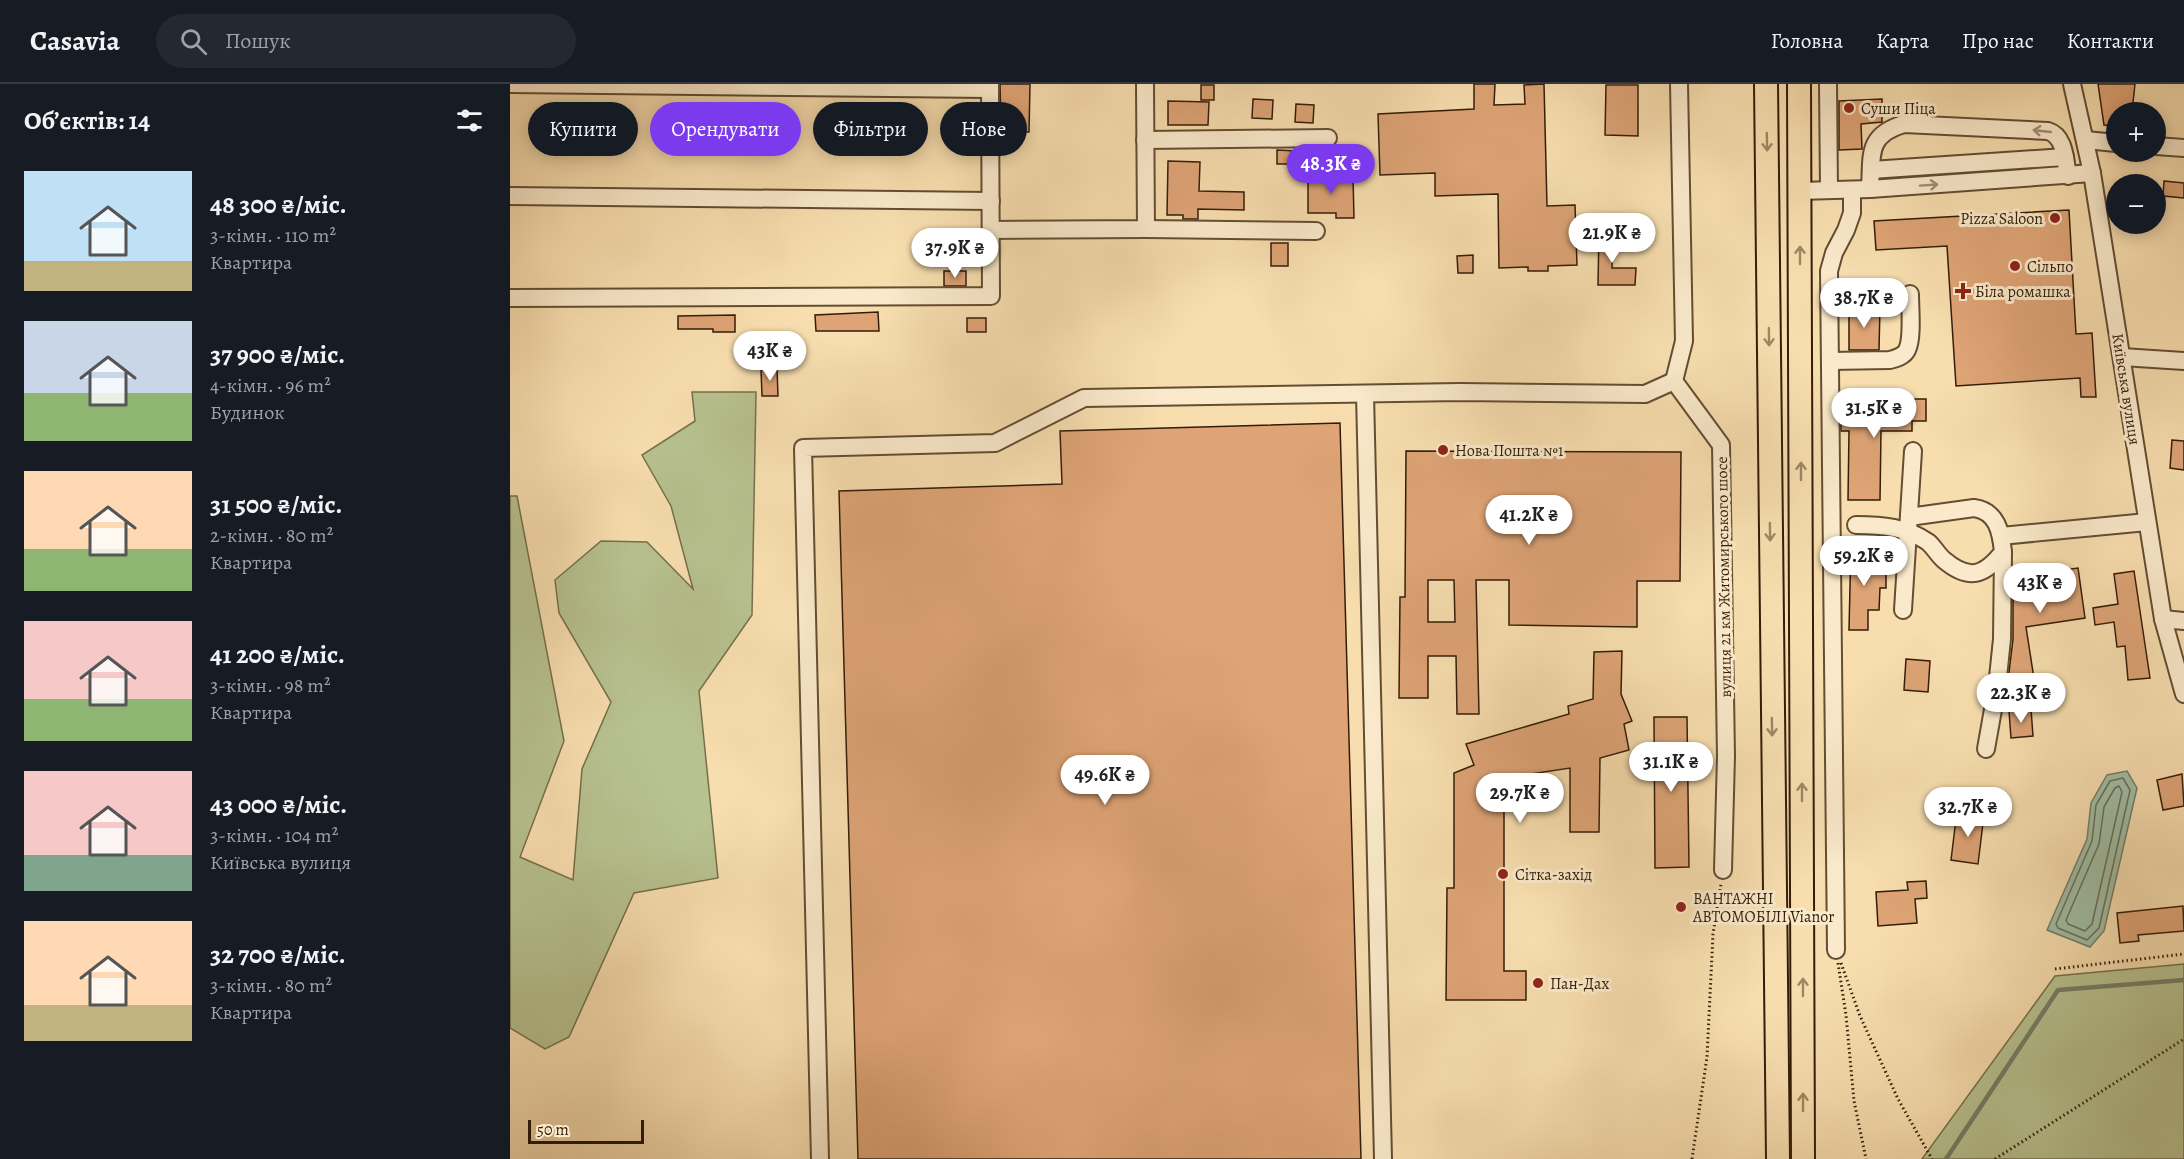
<!DOCTYPE html>
<html lang="uk">
<head>
<meta charset="utf-8">
<style>
	body { margin:0; font-family:Alegreya,serif; background:#242831; color:#f1f3f6; height:100vh; display:flex; flex-direction:column; font-size:22px; white-space:nowrap }
	* { box-sizing:border-box; margin:0 }
	p { font-size:20px; color:#9ea1a6 }
	.icon { flex:none; width:33px; height:33px; fill:none; stroke:currentColor; stroke-width:2; stroke-linecap:round; stroke-linejoin:round }
	.map { position:relative; flex:1; overflow:hidden }
	.panel { display:flex; flex-direction:column; background:#171b24; width:510px }
	.panel>* { flex:none }
	.guide { position:absolute; left:18px; top:18px; width:570px; height:54px; display:flex; gap:12px }
	.tools { position:absolute; left:1596px; top:18px; display:grid; gap:12px }
	.tools a { display:grid; place-items:center; width:60px; height:60px; border-radius:50%; background:#171b24; box-shadow:0 3px 15px #0003; font-size:30px }
	.scale { position:absolute; left:18px; bottom:15px; width:116px; box-sizing:border-box; padding-left:6px; border:3px solid #331d09; border-top:0; font-size:16px; line-height:21px; white-space:nowrap; color:#331d09; -webkit-text-stroke:4px #faeacb; paint-order:stroke }
	.price { position:absolute; translate:-50% -51px; padding:0 14px; border-radius:21px; background:#fff; color:#222; font-size:20px; line-height:39px; filter:drop-shadow(0 2px 3px #0008) }
	.price::after { content:''; position:absolute; left:50%; top:36px; width:18px; height:14px; margin-left:-9px; background:inherit; clip-path:polygon(0 0,100% 0,50% 100%) }
	.price.active { background:#7c3aed; color:#fff }
	ul { padding:0; list-style:none }
	li { display:flex; align-items:center; gap:18px; height:150px; padding:0 24px }
	li span { display:grid; place-items:center; flex:none; width:168px; height:120px; border-radius:0px; color:#555 }
	li>.icon { margin-inline-start:auto }
	span .icon { width:72px; height:72px; fill:#fffc; stroke-width:1 }
	li b { font-size:26px }
	h2 { display:flex; justify-content:space-between; align-items:center; height:72px; padding:0 24px; font-size:26px }
	.chip { padding:0 21px; border-radius:27px; background:#171b24; box-shadow:0 3px 15px #0003; font-size:21px; line-height:54px }
	.chip.active { background:#7c3aed; color:#fff }
	header { display:flex; align-items:center; gap:36px; box-sizing:border-box; height:84px; padding:0 30px; background:#171b24; border-bottom:2px solid #363941 }
	header strong { font-size:28px }
	nav { display:flex; gap:33px; margin-inline-start:auto; font-size:21px }
	.search { width:420px; height:54px; background:#242831; display:flex; align-items:center; gap:15px; box-sizing:border-box; padding:0 21px; border-radius:33px; color:#9ea1a6; font-size:22px }
	main { display:flex; flex:1; min-height:0 }
	.map>svg:first-child { display:block }
	.green { fill:#b7c290; stroke:#75704c; stroke-width:1.5 }
	.water { fill:#9fbda5; stroke:#747d67; stroke-width:1.5 }
	.lines { fill:none; stroke-linecap:round; stroke-linejoin:round }
	.shore { stroke:#696d57; stroke-width:1.5 }
	.stream { stroke:#747d67; stroke-width:4.5 }
	.building { fill:#dea476; stroke:#331d09; stroke-width:1.5; fill-rule:evenodd }
	.minor-casing { stroke:#644d32; stroke-width:20 }
	.highway-casing { stroke:#331d09; stroke-width:26 }
	.path { stroke:#331d09; stroke-width:3; stroke-dasharray:1.5 3; stroke-linecap:butt }
	.minor { stroke:#faeacb; stroke-width:16 }
	.highway { stroke:#f8deaf; stroke-width:22 }
	.oneway { stroke:#a08e74 }
	.oneway2 { stroke:#9f8764 }
	.poi-dot { fill:#8f2418; stroke:#faeacb; stroke-width:2 }
	.labels { text-anchor:middle; stroke-width:6; stroke-linejoin:round; paint-order:stroke }
	.poi-label { font-size:16px; fill:#331d09; stroke:#faeacb; text-anchor:start }
	.street-label { font-size:16px; fill:#331d09; stroke:#faeacb }
</style>
</head>
<body>
<header>
<strong>Casavia</strong>
<div class="search"><svg class="icon" aria-label="search" viewBox="0 0 24 24"><circle cx="10" cy="10" r="6"/><path d="M15 15l6 6"/></svg>Пошук</div>
<nav><a>Головна</a><a>Карта</a><a>Про нас</a><a>Контакти</a></nav>
</header>
<main>
<section class="panel">
<h2>Об’єктів: 14<svg class="icon" aria-label="filters" viewBox="0 0 24 24"><path d="M4 7h16M4 17h16"/><circle cx="9" cy="7" r="2"/><circle cx="15" cy="17" r="2"/></svg></h2>
<ul>
<li><span style="background:linear-gradient(#bfe0f5 75%,#c2b280 0)"><svg class="icon" aria-label="home" viewBox="0 0 24 24"><path d="M3 11l9-7 9 7M6 9v11h12V9"/></svg></span><div><b>48 300 ₴/міс.</b><p>3-кімн. · 110 m²</p><p>Квартира</p></div></li>
<li><span style="background:linear-gradient(#c9d6e8 60%,#8fb573 0)"><svg class="icon" aria-label="home" viewBox="0 0 24 24"><path d="M3 11l9-7 9 7M6 9v11h12V9"/></svg></span><div><b>37 900 ₴/міс.</b><p>4-кімн. · 96 m²</p><p>Будинок</p></div></li>
<li><span style="background:linear-gradient(#ffd9b3 65%,#8fb573 0)"><svg class="icon" aria-label="home" viewBox="0 0 24 24"><path d="M3 11l9-7 9 7M6 9v11h12V9"/></svg></span><div><b>31 500 ₴/міс.</b><p>2-кімн. · 80 m²</p><p>Квартира</p></div></li>
<li><span style="background:linear-gradient(#f6c9c9 65%,#8fb573 0)"><svg class="icon" aria-label="home" viewBox="0 0 24 24"><path d="M3 11l9-7 9 7M6 9v11h12V9"/></svg></span><div><b>41 200 ₴/міс.</b><p>3-кімн. · 98 m²</p><p>Квартира</p></div></li>
<li><span style="background:linear-gradient(#f6c9c9 70%,#7fa58c 0)"><svg class="icon" aria-label="home" viewBox="0 0 24 24"><path d="M3 11l9-7 9 7M6 9v11h12V9"/></svg></span><div><b>43 000 ₴/міс.</b><p>3-кімн. · 104 m²</p><p>Київська вулиця</p></div></li>
<li><span style="background:linear-gradient(#ffd9b3 70%,#c2b280 0)"><svg class="icon" aria-label="home" viewBox="0 0 24 24"><path d="M3 11l9-7 9 7M6 9v11h12V9"/></svg></span><div><b>32 700 ₴/міс.</b><p>3-кімн. · 80 m²</p><p>Квартира</p></div></li>
</ul>
</section>
<div class="map">
<svg width="1674" height="1075" viewBox="0 0 1674 1075">
	<rect width="100%" height="100%" fill="#f8deaf"/>
	<filter id="stains"><feTurbulence type="fractalNoise" baseFrequency=".00333" numOctaves="4"/><feColorMatrix values="0 0 0 0 .2 0 0 0 0 .09 0 0 0 0 .02 0 0 0 .5 -.17"/></filter>
	<radialGradient id="worn" r=".72"><stop offset=".6" stop-color="#630" stop-opacity="0"/><stop offset="1" stop-color="#630" stop-opacity=".3"/></radialGradient>
	<!-- green -->
	<g class="green">
		<polygon points="182,308 246,308 242,531 189,607 208,794 124,809 59,953 35,965 0,944 0,412 7,412 54,657 10,773 63,796 72,685 101,618 49,529 45,496 91,457 137,458 183,505 161,422 132,371 185,337"/>
		<polygon points="1674,880 1674,1075 1412,1075 1545,892"/>
	</g>
	<!-- water -->
	<polygon class="water" points="1617,687 1627,704 1594,847 1580,863 1537,846 1577,755 1581,719 1597,691"/>
	<g class="lines">
		<!-- shore -->
		<g class="shore">
			<polygon points="1613,694 1620,706 1589,844 1577,856 1548,844 1546,840 1582,757 1586,721 1600,697"/>
			<polygon points="1609,702 1612,708 1582,840 1575,847 1558,840 1556,836 1589,760 1594,723 1605,704"/>
		</g>
		<!-- stream -->
		<polyline class="stream" points="1436,1075 1548,906 1674,896"/>
	</g>
	<!-- building -->
	<g class="building">
		<polygon points="490,0 520,0 519,48 491,47"/>
		<polygon points="964,0 985,0 984,21 1015,20 1014,1 1034,0 1037,122 1065,121 1067,181 1038,182 1038,187 1018,187 1018,183 989,184 988,110 925,112 925,89 870,91 868,30 964,25"/>
		<polygon points="1588,0 1625,0 1622,28 1606,28 1606,42 1594,41"/>
		<rect x="691" y="1" width="13" height="15"/>
		<polygon points="1096,1 1128,1 1128,52 1095,51"/>
		<polygon points="743,15 763,16 762,35 742,34"/>
		<polygon points="1372,15 1372,38 1351,40 1352,65 1329,66 1329,17"/>
		<polygon points="658,17 699,18 698,41 658,41"/>
		<polygon points="786,20 804,21 803,39 785,38"/>
		<polygon points="767,66 786,67 785,80 767,80"/>
		<polygon points="658,77 690,78 689,107 734,108 734,126 688,125 688,135 673,135 673,131 657,131"/>
		<polygon points="817,89 817,94 843,93 844,134 826,134 826,129 798,129 798,90"/>
		<polygon points="1654,97 1674,99 1674,114 1653,112"/>
		<polygon points="1559,126 1566,250 1582,249 1586,313 1571,313 1570,294 1446,302 1437,162 1366,166 1364,137"/>
		<polygon points="1089,147 1103,147 1102,184 1126,184 1125,201 1088,201"/>
		<rect x="761" y="159" width="17" height="23"/>
		<polygon points="963,171 963,189 948,189 947,172"/>
		<rect x="434" y="187" width="22" height="15"/>
		<polygon points="1339,224 1370,224 1369,266 1339,266"/>
		<polygon points="368,228 369,247 306,247 305,231"/>
		<polygon points="225,231 225,248 203,248 203,245 168,245 168,232"/>
		<rect x="457" y="234" width="19" height="14"/>
		<polygon points="251,285 267,285 268,312 252,312"/>
		<polygon points="1342,315 1416,315 1416,337 1402,337 1402,347 1371,347 1370,416 1338,416 1339,347 1331,347 1331,326 1342,326"/>
		<polygon points="830,339 851,1075 348,1075 329,407 552,400 550,347"/>
		<polygon points="1662,356 1674,357 1674,386 1660,384"/>
		<path d="M896 367 1171 368 1170 497H1127V543L999 541V496H966L969 630H947L946 572H918V614H889L890 513H895ZM918 496H944L945 538H918Z"/>
		<polygon points="1341,460 1360,461 1359,483 1369,483 1369,487 1376,487 1376,504 1370,504 1369,526 1358,526 1358,546 1339,546"/>
		<polygon points="1568,484 1575,534 1516,543 1525,601 1497,605 1503,555 1503,493"/>
		<polygon points="1624,487 1640,594 1618,596 1615,562 1607,563 1604,538 1585,541 1583,524 1608,520 1604,490"/>
		<polygon points="1112,567 1111,610 1122,637 1114,640 1119,666 1090,674 1089,748 1060,748 1060,684 994,694 994,887 1016,887 1016,916 936,916 937,804 944,804 944,689 964,681 956,660 1059,630 1058,622 1083,615 1084,568"/>
		<polygon points="1396,575 1420,577 1418,608 1394,606"/>
		<polygon points="1521,625 1523,652 1501,654 1499,627"/>
		<polygon points="1144,633 1177,633 1179,783 1145,784"/>
		<polygon points="1672,690 1674,722 1653,726 1647,696"/>
		<polygon points="1447,727 1474,731 1468,780 1441,776"/>
		<polygon points="1416,797 1417,814 1405,815 1407,839 1368,842 1366,808 1398,806 1397,798"/>
		<polygon points="1673,822 1674,847 1628,851 1629,857 1610,859 1607,829"/>
	</g>
	<g class="lines">
		<!-- minor casing -->
		<g class="minor-casing">
			<g id="minor">
				<polyline points="0,0 480,5"/>
				<polyline points="1169,0 1174,257 1164,297 1211,361 1216,672 1213,786"/>
				<polyline points="1318,0 1319,106"/>
				<polyline points="1562,0 1582,89 1653,535 1674,610"/>
				<polyline points="635,56 818,54"/>
				<polyline points="1576,56 1606,59"/>
				<polyline points="1646,62 1674,64"/>
				<polyline points="1361,86 1555,73"/>
				<path d="M1360 105C1362 72 1356 51 1394 40L1538 47C1555 52 1555 76 1558 92"/>
				<polyline points="1289,107 1360,105 1582,89"/>
				<polyline points="0,112 481,117"/>
				<polyline points="636,145 806,147"/>
				<polyline points="481,146 636,145 635,0"/>
				<polyline points="0,214 481,212 480,0"/>
				<polyline points="1612,273 1674,277"/>
				<path d="M1320 277 1380 276C1387 274 1394 272 1397 266 1403 254 1400 224 1400 210"/>
				<polyline points="855,310 873,1075"/>
				<path d="M1346 441C1372 441 1396 443 1418 458 1424 463 1428 471 1434 476 1459 497 1474 492 1493 468 1491 448 1487 427 1464 424L1399 433"/>
				<polyline points="1491,452 1637,438"/>
				<polyline points="1393,526 1403,367"/>
				<polyline points="1653,535 1674,537"/>
				<polyline points="1476,665 1487,603 1492,555 1493,468"/>
				<polyline points="1326,866 1319,187 1324,169 1336,146 1342,129 1342,106"/>
				<polyline points="310,1075 293,364 485,359 574,314 950,308 1135,310 1164,297"/>
			</g>
		</g>
		<!-- highway casing -->
		<g class="highway-casing">
			<g id="highway">
				<polyline points="1256,0 1268,1075"/>
				<polyline points="1289,0 1293,1075"/>
			</g>
		</g>
		<!-- path -->
		<g class="path">
			<polyline points="1328,879 1336,931 1344,1017 1356,1075"/>
			<polyline points="1331,879 1350,932 1388,1015 1422,1075"/>
			<polyline points="1545,885 1674,870"/>
			<polyline points="1182,1075 1197,973 1203,850 1211,800"/>
			<polyline points="1485,1075 1674,955"/>
		</g>
		<!-- minor -->
		<use href="#minor" class="minor"/>
		<!-- highway -->
		<use href="#highway" class="highway"/>
	</g>
	<!-- one-way arrows -->
	<defs><path id="oneway-shaft" d="M-6 0H5M1.5-3L5.5 0L1.5 3" fill="none" stroke-width="1.6" stroke-linecap="round" stroke-linejoin="round" transform="scale(1.5)"/></defs>
	<g class="oneway">
		<use href="#oneway-shaft" transform="translate(1532 47) rotate(-174)"/>
		<use href="#oneway-shaft" transform="translate(1419 101) rotate(-4)"/>
	</g>
	<g class="oneway2">
		<use href="#oneway-shaft" transform="translate(1257 58) rotate(89)"/>
		<use href="#oneway-shaft" transform="translate(1290 171) rotate(-90)"/>
		<use href="#oneway-shaft" transform="translate(1259 253) rotate(89)"/>
		<use href="#oneway-shaft" transform="translate(1291 387) rotate(-90)"/>
		<use href="#oneway-shaft" transform="translate(1260 448) rotate(89)"/>
		<use href="#oneway-shaft" transform="translate(1262 643) rotate(89)"/>
		<use href="#oneway-shaft" transform="translate(1292 708) rotate(-90)"/>
		<use href="#oneway-shaft" transform="translate(1293 903) rotate(-90)"/>
		<use href="#oneway-shaft" transform="translate(1293 1018) rotate(-90)"/>
	</g>
	<!-- markers -->
	<g class="poi-dot">
		<circle cx="1339" cy="24" r="6"/>
		<circle cx="1545" cy="134" r="6"/>
		<circle cx="1505" cy="182" r="6"/>
		<path d="M1450 198h6v6h6v6h-6v6h-6v-6h-6v-6h6z"/>
		<circle cx="933" cy="366" r="6"/>
		<circle cx="993" cy="790" r="6"/>
		<circle cx="1171" cy="823" r="6"/>
		<circle cx="1028" cy="899" r="6"/>
	</g>
	<g class="labels">
		<!-- poi labels -->
		<g class="poi-label">
			<text x="1351" y="30">Суши Піца</text>
			<text x="1533" y="140" text-anchor="end">Pizza Saloon</text>
			<text x="1517" y="188">Сільпо</text>
			<text x="1465" y="213">Біла ромашка</text>
			<text x="945" y="372">Нова Пошта №1</text>
			<text x="1005" y="796">Сітка-захід</text>
			<text x="1183" y="820">ВАНТАЖНІ<tspan x="1183" dy="18">АВТОМОБІЛІ Vianor</tspan></text>
			<text x="1040" y="905">Пан-Дах</text>
		</g>
		<!-- street labels -->
		<g class="street-label">
			<text transform="translate(1617 305) rotate(81)" y="6">Київська вулиця</text>
			<text transform="translate(1213 493) rotate(-91)" y="6">вулиця 21 км Житомирського шосе</text>
		</g>
	</g>
	<rect width="100%" height="100%" filter="url(#stains)"/>
	<rect width="100%" height="100%" fill="url(#worn)"/>
</svg>
<div class="tools">
<a>+</a>
<a>−</a>
</div>
<div class="scale">50 m</div>
<b class="price active" style="left:821px;top:111px">48.3K ₴</b>
<b class="price" style="left:1102px;top:180px">21.9K ₴</b>
<b class="price" style="left:445px;top:195px">37.9K ₴</b>
<b class="price" style="left:1354px;top:245px">38.7K ₴</b>
<b class="price" style="left:260px;top:298px">43K ₴</b>
<b class="price" style="left:1364px;top:355px">31.5K ₴</b>
<b class="price" style="left:1019px;top:462px">41.2K ₴</b>
<b class="price" style="left:1354px;top:503px">59.2K ₴</b>
<b class="price" style="left:1530px;top:530px">43K ₴</b>
<b class="price" style="left:1511px;top:640px">22.3K ₴</b>
<b class="price" style="left:1161px;top:709px">31.1K ₴</b>
<b class="price" style="left:595px;top:722px">49.6K ₴</b>
<b class="price" style="left:1010px;top:740px">29.7K ₴</b>
<b class="price" style="left:1458px;top:754px">32.7K ₴</b>
<div class="guide">
<a class="chip">Купити</a>
<a class="chip active">Орендувати</a>
<a class="chip">Фільтри</a>
<a class="chip">Нове</a>
</div>
</div>
</main>
</body>
</html>
